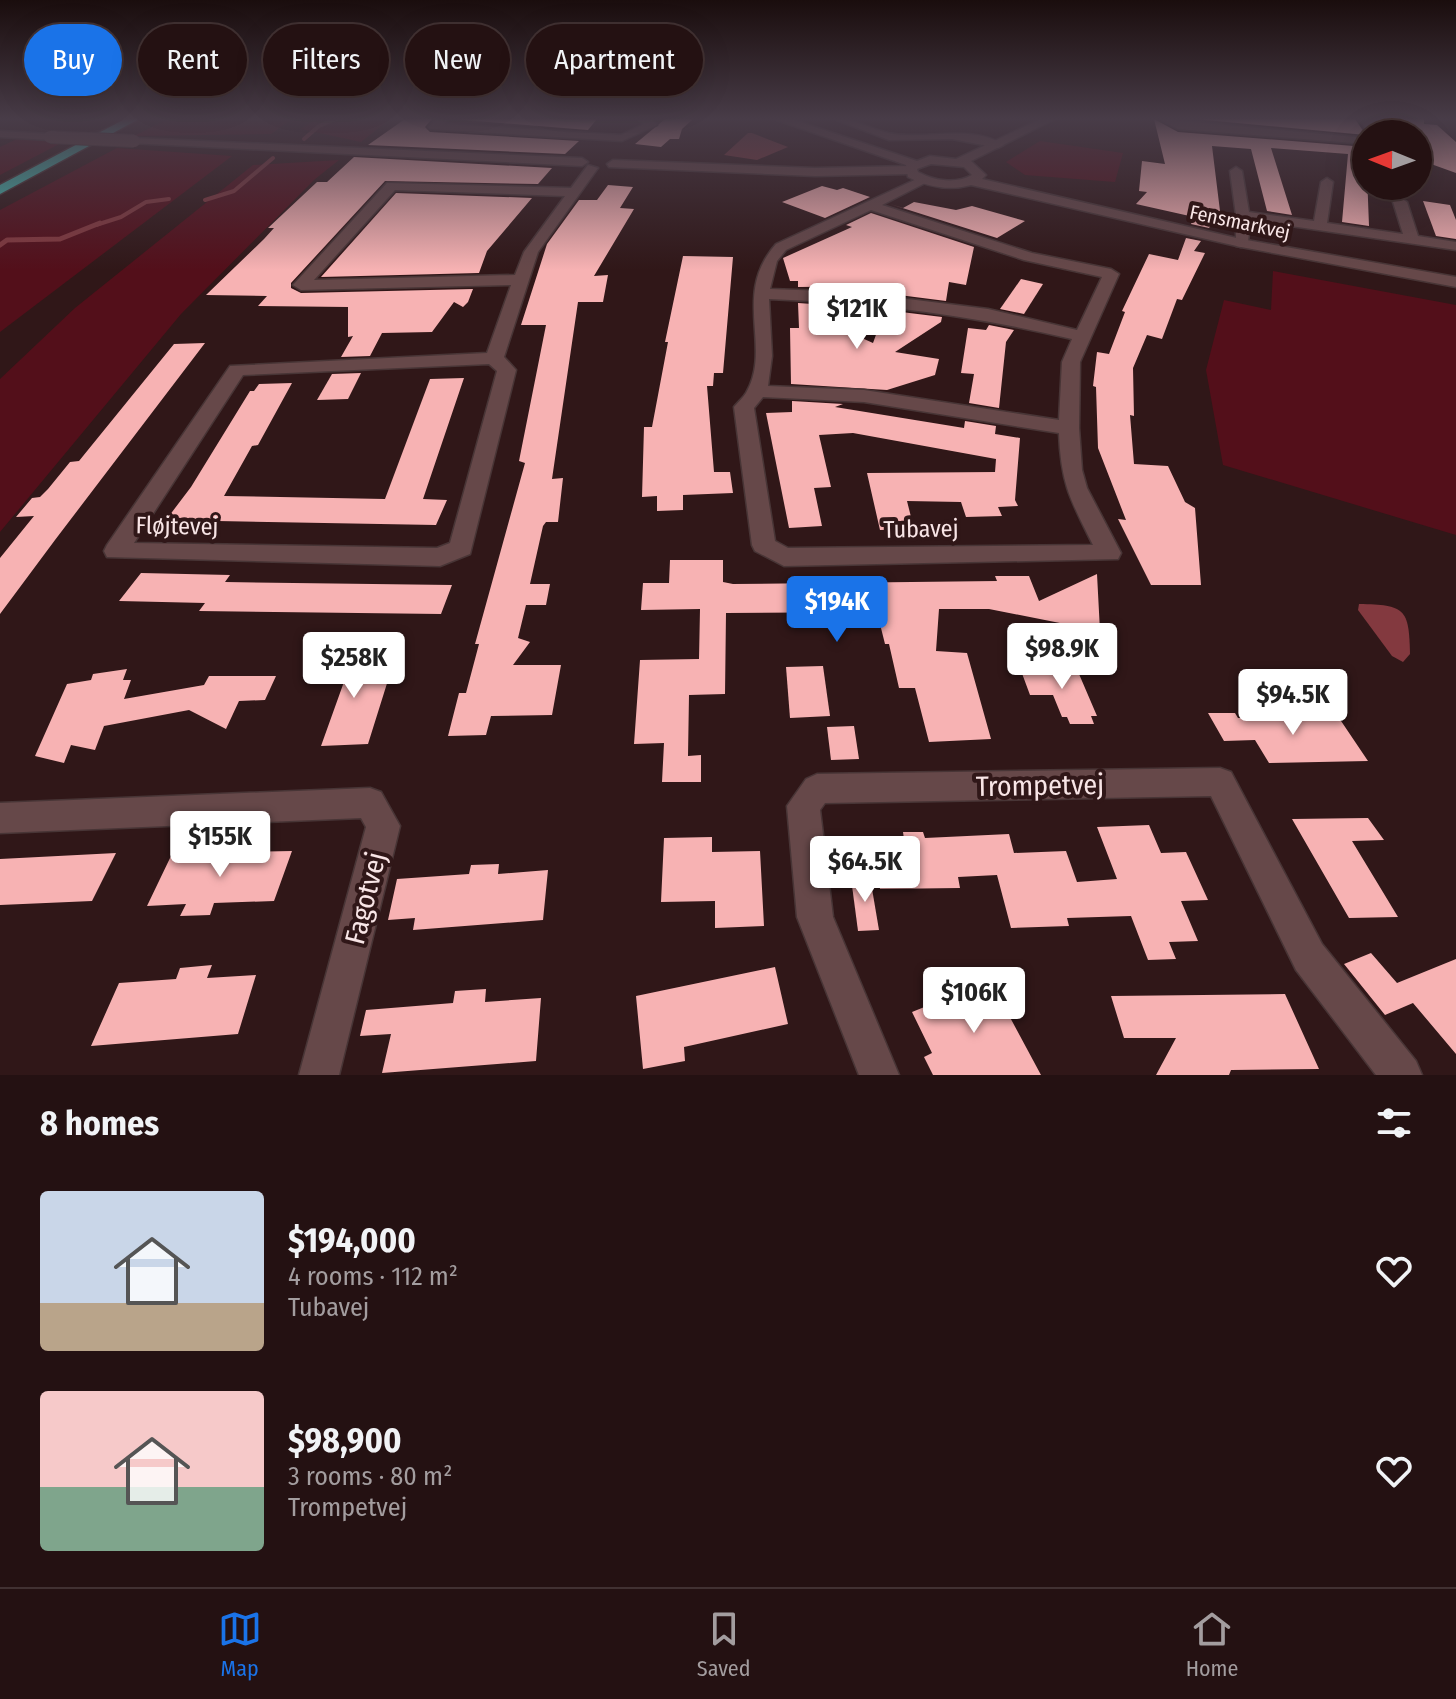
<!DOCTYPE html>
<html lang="en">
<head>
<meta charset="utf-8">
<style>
	body { margin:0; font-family:"Fira Sans Condensed",sans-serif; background:#2c1a1b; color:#f1f3f6; height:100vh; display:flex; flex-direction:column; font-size:30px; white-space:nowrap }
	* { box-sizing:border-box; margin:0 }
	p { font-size:26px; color:#a39d9f }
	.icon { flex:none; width:44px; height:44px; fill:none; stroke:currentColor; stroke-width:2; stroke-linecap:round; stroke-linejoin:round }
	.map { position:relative; height:1075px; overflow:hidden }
	.sheet { display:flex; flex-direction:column; background:#241112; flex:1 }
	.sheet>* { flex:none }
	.guide { position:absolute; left:24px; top:24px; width:800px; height:72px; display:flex; gap:16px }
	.needle { width:52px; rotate:271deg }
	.tools { position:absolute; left:1352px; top:120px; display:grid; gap:16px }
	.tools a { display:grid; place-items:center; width:80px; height:80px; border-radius:50%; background:#241112; box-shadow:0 8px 32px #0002,0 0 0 2px #413132; font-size:40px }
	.price { position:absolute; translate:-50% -68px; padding:0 18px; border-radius:8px; background:#fff; color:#222; font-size:26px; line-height:52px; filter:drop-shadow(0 2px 4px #0008) }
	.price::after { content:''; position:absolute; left:50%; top:48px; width:24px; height:18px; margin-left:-12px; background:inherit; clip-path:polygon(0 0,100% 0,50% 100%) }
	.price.current { background:#1a73e8; color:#fff }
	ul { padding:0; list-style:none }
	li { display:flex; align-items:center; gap:24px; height:200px; padding:0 40px }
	li span { display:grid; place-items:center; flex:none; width:224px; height:160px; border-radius:8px; color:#555 }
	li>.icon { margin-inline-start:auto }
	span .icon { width:96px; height:96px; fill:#fffc; stroke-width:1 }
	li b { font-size:34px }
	h2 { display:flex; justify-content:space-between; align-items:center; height:96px; padding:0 40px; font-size:34px }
	.tag { padding:0 28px; border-radius:36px; background:#241112; box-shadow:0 8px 32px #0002,0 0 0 2px #413132; font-size:28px; line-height:72px }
	.tag.current { background:#1a73e8; color:#fff }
	.tabs { display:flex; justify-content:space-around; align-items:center; height:112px; border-top:2px solid #413132; background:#241112; font-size:22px; color:#a39d9f }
	.tabs a { display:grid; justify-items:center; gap:4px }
	.tabs .current { color:#1a73e8 }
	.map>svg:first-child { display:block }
	.green { fill:#530f1a }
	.water { fill:#83393f }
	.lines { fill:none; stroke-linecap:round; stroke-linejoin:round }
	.stream-far1 { stroke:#83393f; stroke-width:4 }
	.stream { stroke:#83393f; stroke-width:5 }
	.building { fill:#f7b2b3 }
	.street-casing { stroke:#483536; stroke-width:3 }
	.secondary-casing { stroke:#483536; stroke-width:3 }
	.highway-casing { stroke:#483536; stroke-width:3 }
	.street { fill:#664849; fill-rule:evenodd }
	.secondary { fill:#664849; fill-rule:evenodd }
	.highway { fill:#42bdb3; fill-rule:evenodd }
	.street-bridge-casing { stroke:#483536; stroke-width:14; stroke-linecap:butt }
	.street-bridge { stroke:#664849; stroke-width:12 }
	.labels { text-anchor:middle; stroke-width:8; stroke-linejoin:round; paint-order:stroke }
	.far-street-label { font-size:20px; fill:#f8e5e6; stroke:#301718 }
	.street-label { font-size:24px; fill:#f8e5e6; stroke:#301718 }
	.near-street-label { font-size:28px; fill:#f8e5e6; stroke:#301718 }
</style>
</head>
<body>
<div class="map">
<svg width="1456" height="1075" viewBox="0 0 1456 1075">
	<rect width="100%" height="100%" fill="#301718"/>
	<!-- green -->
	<g class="green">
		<polygon points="168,119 292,119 271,134 134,136"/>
		<polygon points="316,119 390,119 361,142 301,129"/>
		<polygon points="17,139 63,142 0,175 0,147"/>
		<polygon points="1040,141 1123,153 1115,182 1025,175 1006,162"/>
		<polygon points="117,148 232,156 0,332 0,210"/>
		<polygon points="339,160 314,180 181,314 0,532 0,379 75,308 253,165"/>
		<polygon points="1273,271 1456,305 1456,535 1223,465 1206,370 1224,300 1271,310"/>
	</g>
	<!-- water -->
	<g class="water">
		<polygon points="748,133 752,133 788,147 757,160 724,155"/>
		<path d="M1359 604C1405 605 1409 608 1410 654L1403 662 1392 656 1358 610Z"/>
	</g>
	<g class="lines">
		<!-- stream-far1 -->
		<g class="stream-far1">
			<polyline points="304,139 319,126 336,119"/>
			<polyline points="205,200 234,191 273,158"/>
			<polyline points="96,225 121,217 146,202 169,199"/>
		</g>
		<!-- stream -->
		<polyline class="stream" points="0,245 7,240 60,239 100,223"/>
	</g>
	<!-- building -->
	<g class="building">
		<polygon points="405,119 432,119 425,127 430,132 579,141 565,154 368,145"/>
		<polygon points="452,119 597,119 588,130"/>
		<polygon points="665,119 693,119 682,129 679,139 670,139 661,147 635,144"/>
		<polygon points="1154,119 1178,132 1366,147 1369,226 1342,222 1348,154 1271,148 1292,215 1267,211 1251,149 1212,146 1220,211 1209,228 1191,224 1194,217 1136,204 1147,192 1139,191 1142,161 1165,164"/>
		<polygon points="1195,119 1355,119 1366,135"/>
		<polygon points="1388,119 1424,119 1424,124 1437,125 1456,142 1456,173 1431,164 1418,151 1418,134 1402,134"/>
		<polygon points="354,157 552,168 538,184 385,181 291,283 291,288 301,293 473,289 468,302 463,307 454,302 432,332 382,333 370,356 341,357 353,336 348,337 348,307 258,306 267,296 206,295 264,239 274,228 268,228 317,182 327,182"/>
		<polygon points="608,185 633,187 620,208 634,209 594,276 608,275 603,302 578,302 552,479 563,478 558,522 546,522 543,526 530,584 550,584 546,605 526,605 518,638 530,642 513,665 561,665 552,715 491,716 486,735 448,736 459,693 466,693 479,644 475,644 525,463 519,461 546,325 521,325 547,244 579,200 597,200"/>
		<polygon points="822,186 837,190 843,188 870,197 825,218 782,202"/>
		<polygon points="396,193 532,198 487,251 479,273 321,277"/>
		<polygon points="1423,201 1450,205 1456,220 1456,239 1436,236"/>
		<polygon points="914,202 956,210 972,206 1025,221 997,238 890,204 903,208"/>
		<polygon points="871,213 974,247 966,285 949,282 946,301 891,294 894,286 798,287 798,281 790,281 783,258 852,227 846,225"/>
		<polygon points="1186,238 1201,241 1194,251 1205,253 1182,300 1177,299 1162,339 1147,335 1133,368 1134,416 1130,415 1134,464 1168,466 1185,502 1195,508 1201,585 1151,585 1118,519 1126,520 1098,448 1096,387 1093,386 1097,352 1109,354 1125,312 1122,311 1149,254 1178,260"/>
		<polygon points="683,256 733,257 723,373 714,373 713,386 707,386 714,472 730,472 733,493 683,495 683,510 657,511 657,496 642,497 644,427 652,427 668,342 665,342"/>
		<polygon points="1021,279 1043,284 1024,314 1000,309"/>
		<polygon points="798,303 842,306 844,330 873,343 885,310 942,317 941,322 895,352 939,359 935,375 887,390 791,384 790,328 799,328"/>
		<polygon points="989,325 1014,330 1006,342 999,408 969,403 974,374 961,373 968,328 986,330"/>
		<polygon points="205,343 55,540 0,614 0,558 34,516 16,517 32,498 40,497 48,489 70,462 79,461 174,344"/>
		<polygon points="361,373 348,399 317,400 332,374"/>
		<polygon points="464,378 423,499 447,500 436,525 166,520 191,487 250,391 254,391 259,384 292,383 258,445 252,446 224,496 385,499 430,379"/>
		<polygon points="792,401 843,404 835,407 964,428 965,421 996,426 995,434 1020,438 1015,500 1018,506 998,507 1002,516 966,517 961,502 907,501 914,529 880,530 867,473 995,472 996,459 853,433 819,435 831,487 814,488 822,526 789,528 766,413 792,412"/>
		<polygon points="670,560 723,560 723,582 733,584 997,581 995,576 1029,576 1039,601 1097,574 1100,631 989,609 939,609 936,651 967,653 991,739 929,742 915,688 899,688 889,644 885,644 877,612 726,613 725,694 689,695 688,756 701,755 701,782 662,782 664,743 634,744 640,660 699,659 700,609 641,610 643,583 669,583"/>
		<polygon points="141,573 230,575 225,582 452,585 441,614 199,611 205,603 119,601"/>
		<polygon points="380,656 373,678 389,677 368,744 321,746 345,679 320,680 329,658"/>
		<polygon points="823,666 830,716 790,718 786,667"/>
		<polygon points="1076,667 1097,716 1091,716 1094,724 1070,724 1067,717 1062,717 1053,695 1030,695 1020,668"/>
		<polygon points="127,669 123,680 131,680 124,699 204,685 209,676 276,676 265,700 239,701 226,729 189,710 104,726 95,750 71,745 64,763 35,756 67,684 91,680 93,674"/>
		<polygon points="1208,713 1235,713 1238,718 1337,715 1368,761 1269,763 1255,740 1224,741"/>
		<polygon points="854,726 859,759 831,760 827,727"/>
		<polygon points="1368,818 1384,840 1352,841 1398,917 1349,918 1292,819"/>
		<polygon points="1149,825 1161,853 1186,852 1208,900 1181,901 1198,941 1169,942 1176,959 1148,960 1131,916 1067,918 1069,926 1011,928 997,875 958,877 960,888 880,889 873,839 904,839 903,832 923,832 925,838 1009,834 1014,853 1066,851 1077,882 1117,879 1097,827"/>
		<polygon points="712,837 712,852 760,851 764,926 715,928 715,901 661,902 664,838"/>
		<polygon points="251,844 248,852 292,851 274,901 214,903 210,915 180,916 186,904 147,906 171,856 219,854 224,845"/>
		<polygon points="116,853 92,901 0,905 0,859"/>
		<polygon points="499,864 498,874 548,870 543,920 413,930 415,918 388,920 397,879 469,874 471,865"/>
		<polygon points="870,877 879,930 858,931 851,878"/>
		<polygon points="1371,953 1397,983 1456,959 1456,1054 1413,1003 1385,1015 1344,964"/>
		<polygon points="212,965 207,978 256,975 238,1034 91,1046 119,983 176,979 180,968"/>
		<polygon points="775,967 788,1024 684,1047 685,1061 643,1069 636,996"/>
		<polygon points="994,979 1009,1006 1005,1008 1041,1075 933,1075 924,1057 932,1053 912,1012"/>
		<polygon points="486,989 485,1002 541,998 536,1061 382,1073 391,1034 360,1036 366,1010 453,1003 455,991"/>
		<polygon points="1285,994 1319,1069 1231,1070 1229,1075 1156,1075 1176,1038 1124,1038 1111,996"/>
	</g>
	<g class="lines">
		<!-- street casing -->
		<g class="street-casing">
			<g id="street">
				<polygon points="437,119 449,119 444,124 621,135 644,124 638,119 651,119 657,125 622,141 430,129 428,127"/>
				<path d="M834 119C854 119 869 128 888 133 922 141 971 123 1004 145L998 148 952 139 889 140Z"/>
				<polygon points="1159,119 1366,138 1366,144 1178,129"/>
				<polygon points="1358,119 1369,119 1384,134 1372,134"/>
				<polygon points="0,131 50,134 56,137 50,140 0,137"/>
				<polygon points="134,138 582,158 588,162 582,166 130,143 128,141"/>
				<polygon points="613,160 815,168 910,166 916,170 910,174 815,176 609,167 607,164"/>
				<path d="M588 165 598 168 538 252 504 357 516 370 470 554 440 566 107 557 104 551 107 545 230 366 487 353 511 285 301 290 293 285 387 183 571 188ZM395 190 565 196 524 252 515 275 314 280ZM489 364 497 371 450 543 437 548 134 543 243 375Z"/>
				<polygon points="1236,167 1242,171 1249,212 1314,221 1321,182 1327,178 1333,182 1327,223 1403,234 1393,202 1400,198 1407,202 1418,236 1456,242 1456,250 1250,220 1248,243 1241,247 1236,246 1236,215 1230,171"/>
				<path d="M921 177 931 180 882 205 1032 253 1111 269 1119 274 1080 362 1079 428 1082 470 1087 488 1121 553 1118 559 784 566 755 551 752 545 734 407C738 402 743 398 746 393 773 347 731 295 776 244ZM871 210 1024 260 1102 277 1077 330 988 309 852 292 770 289 777 261 786 250ZM769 299C876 303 969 315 1072 339L1062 362 1059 420 864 390 768 386 772 356ZM763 397 864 402 1059 433C1061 484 1070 499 1093 545L788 548 775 541 754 408Z"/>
				<polygon points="1220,768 1231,772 1322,944 1416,1061 1422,1075 1376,1075 1296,970 1211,796 825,803 820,810 833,917 899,1075 859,1075 797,917 787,806 806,779 817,774"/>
				<polygon points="370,788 381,792 400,826 339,1075 299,1075 366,827 361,818 0,833 0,803"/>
			</g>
		</g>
		<!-- secondary casing -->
		<g class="secondary-casing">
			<path id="secondary" d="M774 119H791L917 161 930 156 956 159 1041 119H1055L971 161 986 175 982 179 1241 239 1456 277V287L1241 247 971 185C949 191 928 187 908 177L906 165ZM931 164 964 167 972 175C955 184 935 181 918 172L917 169Z"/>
		</g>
		<!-- highway casing -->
		<g class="highway-casing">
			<polygon id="highway" points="125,119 139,119 0,194 0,185"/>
		</g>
		<!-- street -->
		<use href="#street" class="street"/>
		<!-- secondary -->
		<use href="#secondary" class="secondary"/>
		<!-- highway -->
		<use href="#highway" class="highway"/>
		<!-- street-bridge casing -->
		<g class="street-bridge-casing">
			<polyline id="street-bridge" points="50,137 134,141"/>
		</g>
		<!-- street-bridge -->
		<use href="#street-bridge" class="street-bridge"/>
	</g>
	<!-- sky -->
	<linearGradient id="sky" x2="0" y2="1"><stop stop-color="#1a0d0d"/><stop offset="0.44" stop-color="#483c48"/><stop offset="1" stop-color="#483c48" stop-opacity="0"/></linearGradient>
	<rect width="1456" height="270" fill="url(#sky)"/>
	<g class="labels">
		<!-- far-street labels -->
		<g class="far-street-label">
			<text transform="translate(1240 222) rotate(12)" y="7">Fensmarkvej</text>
		</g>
		<!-- street labels -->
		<g class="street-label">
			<text transform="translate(177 526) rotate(1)" y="8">Fløjtevej</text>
			<text transform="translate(921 529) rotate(-1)" y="8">Tubavej</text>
		</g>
		<!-- near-street labels -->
		<g class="near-street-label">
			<text transform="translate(1040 785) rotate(-1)" y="10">Trompetvej</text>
			<text transform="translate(365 898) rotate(-76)" y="10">Fagotvej</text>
		</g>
	</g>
</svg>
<div class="tools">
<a><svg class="needle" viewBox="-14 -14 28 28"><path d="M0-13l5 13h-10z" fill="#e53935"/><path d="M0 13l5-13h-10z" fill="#a39d9f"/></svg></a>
</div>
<b class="price" style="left:857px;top:351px">$121K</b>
<b class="price current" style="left:837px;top:644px">$194K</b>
<b class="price" style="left:1062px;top:691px">$98.9K</b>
<b class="price" style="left:354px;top:700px">$258K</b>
<b class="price" style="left:1293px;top:737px">$94.5K</b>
<b class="price" style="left:220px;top:879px">$155K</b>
<b class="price" style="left:865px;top:904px">$64.5K</b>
<b class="price" style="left:974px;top:1035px">$106K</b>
<div class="guide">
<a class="tag current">Buy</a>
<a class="tag">Rent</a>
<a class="tag">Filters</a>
<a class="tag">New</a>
<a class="tag">Apartment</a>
</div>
</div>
<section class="sheet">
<h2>8 homes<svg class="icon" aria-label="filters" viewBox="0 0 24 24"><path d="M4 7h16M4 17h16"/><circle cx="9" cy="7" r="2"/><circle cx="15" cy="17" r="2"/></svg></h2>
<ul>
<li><span style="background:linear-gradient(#c9d6e8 70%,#b9a48a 0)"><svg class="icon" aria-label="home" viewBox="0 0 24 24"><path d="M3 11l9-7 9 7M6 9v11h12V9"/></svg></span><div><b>$194,000</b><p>4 rooms · 112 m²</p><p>Tubavej</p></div><svg class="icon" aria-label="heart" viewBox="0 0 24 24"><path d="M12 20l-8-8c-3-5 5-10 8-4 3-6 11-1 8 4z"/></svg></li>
<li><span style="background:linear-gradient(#f6c9c9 60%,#7fa58c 0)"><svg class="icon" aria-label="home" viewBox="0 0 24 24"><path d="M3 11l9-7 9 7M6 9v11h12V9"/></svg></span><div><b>$98,900</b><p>3 rooms · 80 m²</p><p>Trompetvej</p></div><svg class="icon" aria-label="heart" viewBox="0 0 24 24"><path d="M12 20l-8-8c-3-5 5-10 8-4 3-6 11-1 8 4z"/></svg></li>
</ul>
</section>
<nav class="tabs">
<a class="current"><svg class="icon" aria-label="map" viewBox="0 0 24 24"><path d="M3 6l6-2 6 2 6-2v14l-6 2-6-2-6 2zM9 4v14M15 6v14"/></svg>Map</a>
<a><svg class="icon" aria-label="saved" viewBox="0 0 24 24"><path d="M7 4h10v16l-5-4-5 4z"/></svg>Saved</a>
<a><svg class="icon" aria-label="home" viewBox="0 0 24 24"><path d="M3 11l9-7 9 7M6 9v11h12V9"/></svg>Home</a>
</nav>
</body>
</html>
